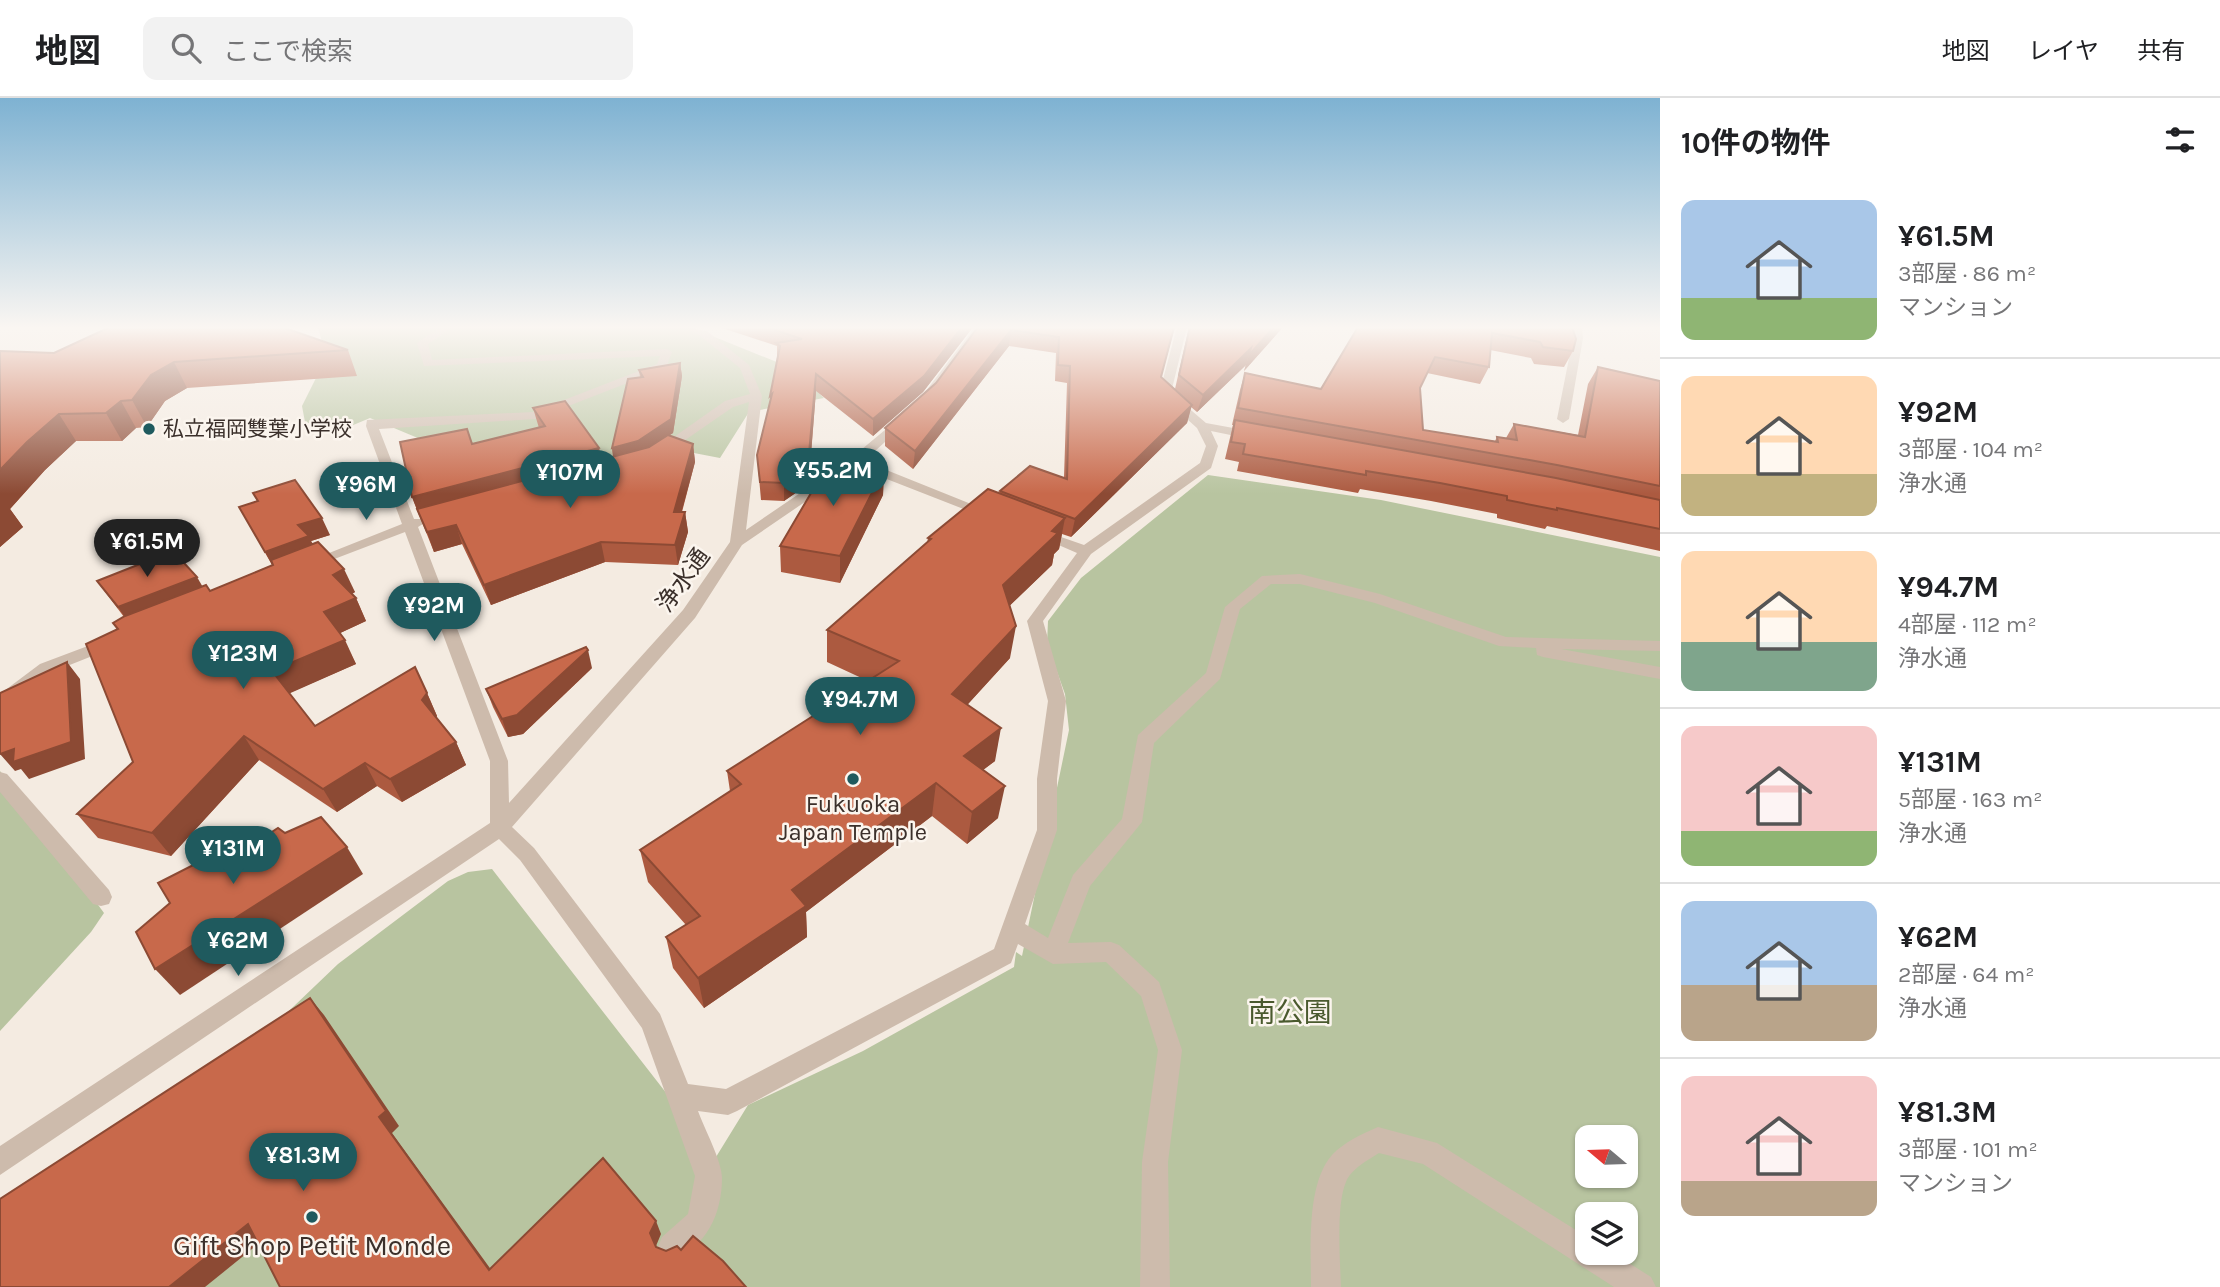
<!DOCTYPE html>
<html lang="ja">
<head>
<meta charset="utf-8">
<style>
	body { margin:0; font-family:Karla,"Noto Sans JP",sans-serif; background:#f2f2f2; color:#202124; height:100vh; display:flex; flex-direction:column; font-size:26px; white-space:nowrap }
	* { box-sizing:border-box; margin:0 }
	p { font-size:23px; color:#757577 }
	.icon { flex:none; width:38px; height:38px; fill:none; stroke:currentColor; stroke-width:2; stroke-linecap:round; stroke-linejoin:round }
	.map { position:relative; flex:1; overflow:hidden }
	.side { display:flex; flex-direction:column; background:#fff; width:560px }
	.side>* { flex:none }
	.needle { width:46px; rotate:289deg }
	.controls { position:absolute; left:1575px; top:1027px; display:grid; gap:14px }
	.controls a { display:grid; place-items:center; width:63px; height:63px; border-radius:14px; background:#fff; box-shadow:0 2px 5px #0004; font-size:35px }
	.price { position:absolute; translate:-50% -60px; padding:0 16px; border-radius:24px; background:#1f5a5e; color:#fff; font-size:23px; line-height:46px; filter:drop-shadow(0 2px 4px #0008) }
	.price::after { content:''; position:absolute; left:50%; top:42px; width:21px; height:16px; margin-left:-10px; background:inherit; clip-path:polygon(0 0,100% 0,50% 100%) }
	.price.active { background:#222; color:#fff }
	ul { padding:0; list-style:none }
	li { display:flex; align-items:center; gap:21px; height:175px; padding:0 21px }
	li+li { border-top:2px solid #e0e0e0 }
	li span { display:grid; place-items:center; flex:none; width:196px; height:140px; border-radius:14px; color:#555 }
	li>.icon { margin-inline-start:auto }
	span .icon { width:84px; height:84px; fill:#fffc; stroke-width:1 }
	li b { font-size:30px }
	h2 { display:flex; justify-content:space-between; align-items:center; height:84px; padding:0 21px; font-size:30px }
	header { display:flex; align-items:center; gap:42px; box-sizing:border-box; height:98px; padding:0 35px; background:#fff; border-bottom:2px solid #e0e0e0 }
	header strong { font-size:33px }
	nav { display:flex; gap:38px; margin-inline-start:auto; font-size:24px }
	.search { width:490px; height:63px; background:#f2f2f2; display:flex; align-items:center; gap:18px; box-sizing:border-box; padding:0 24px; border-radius:14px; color:#757577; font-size:26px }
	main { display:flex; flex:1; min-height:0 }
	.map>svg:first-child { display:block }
	.green { fill:#b8c4a0; fill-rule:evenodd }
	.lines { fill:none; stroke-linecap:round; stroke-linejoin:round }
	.minor { fill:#cdbbac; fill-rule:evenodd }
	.wall { fill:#ac5a40 }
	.shaded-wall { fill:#8c4a34 }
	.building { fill:#c8694b; stroke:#8c4a34; stroke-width:2 }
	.poi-dot { fill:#1f5a5e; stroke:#fbf5ee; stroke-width:2.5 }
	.labels { text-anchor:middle; stroke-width:5; stroke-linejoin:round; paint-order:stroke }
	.far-poi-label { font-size:21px; fill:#3b302b; stroke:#fbf5ee; text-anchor:start }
	.street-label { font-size:24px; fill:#3b302b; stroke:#fbf5ee }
	.poi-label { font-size:24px; fill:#3b302b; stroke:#fbf5ee }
	.near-park-label { font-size:28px; fill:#4a5a2e; stroke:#fbf5ee }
	.near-poi-label { font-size:28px; fill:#3b302b; stroke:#fbf5ee }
</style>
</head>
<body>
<header>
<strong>地図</strong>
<div class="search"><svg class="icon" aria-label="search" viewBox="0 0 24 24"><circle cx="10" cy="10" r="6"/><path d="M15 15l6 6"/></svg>ここで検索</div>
<nav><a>地図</a><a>レイヤ</a><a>共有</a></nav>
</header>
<main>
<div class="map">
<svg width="1660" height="1189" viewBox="0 0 1660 1189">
	<rect width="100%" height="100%" fill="#f4ebe1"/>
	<!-- green -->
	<g class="green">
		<polygon points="318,229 690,229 794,271 824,300 749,314 720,360 694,355 472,370 468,361 370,320 339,333 305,324 302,308 326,260"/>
		<path d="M1208 377 1381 402 1660 459V1189H0L338 866 448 783 468 774 492 771 716 1059 748 1007 863 953 1014 869 1016 854 1022 858 1069 632 1065 596 1047 546 1048 523 1081 480ZM1587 1040H1626V1078H1587ZM1587 1116H1626V1155H1587Z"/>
		<polygon points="0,673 104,815 91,834 0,933"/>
	</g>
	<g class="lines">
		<!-- minor -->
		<g class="minor">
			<path d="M440 229H453L428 246 432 262 667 251 672 254 666 270 535 321 379 331 414 421H424L426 424 418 429 508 663 509 705 683 512 730 444 749 304 733 309 665 356 654 353 725 303 750 296 740 270 699 237 684 229 707 233 749 267 762 298 746 432 850 361 903 317 907 318V324L864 363 996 416 989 420 984 419 856 369 742 447 695 520 512 729 534 750 660 916 688 986 726 991 994 851 1037 732V681L1048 603 1027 523 1077 455 1031 435 1038 431 1084 447 1200 365 1206 348 1197 330 1159 296 1177 229H1187L1171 295 1206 325 1255 334 1261 338 1255 342 1211 333 1218 348 1211 370 1091 456 1043 523 1066 603 1057 681V732L1025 826 1048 840 1073 777 1122 721 1138 637 1206 575 1225 509 1262 478 1300 476 1380 496 1506 539 1660 543V553L1561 551 1660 569V581L1543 559 1537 557 1536 550 1499 548 1375 505 1300 486H1271L1240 511 1220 581 1154 645 1142 724 1090 788 1068 845 1111 844 1119 847 1159 884 1182 952 1168 1064 1170 1189H1140L1142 1064 1158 952 1141 898 1106 864 1053 866 1018 846 1011 865 737 1013 728 1017 698 1013C704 1030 722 1063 722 1080 722 1116 706 1149 672 1163L662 1159 658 1149 662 1139 688 1116 695 1078 642 930 520 762 499 741 0 1077V1048L490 725V663L405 434 316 468H306L304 465 402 426 366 328 367 322 533 314 657 266 660 258 424 268 417 245Z"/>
			<polygon points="975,229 986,229 930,302 922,302 922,298"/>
			<polygon points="1572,229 1582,229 1583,240 1569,321 1563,325 1557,321 1573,240"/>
			<polygon points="109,540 117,545 115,549 52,574 0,611 0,596 40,566"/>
			<polygon points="0,674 7,676 109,792 112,799 109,806 101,808 93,806 0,694"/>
			<path d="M1378 1029 1437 1045 1587 1139V1155H1613L1651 1179 1656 1189H1614L1423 1066 1379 1055C1368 1062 1351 1071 1346 1084 1336 1106 1340 1163 1341 1189H1311C1311 1152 1306 1086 1332 1057 1344 1044 1362 1036 1378 1029Z"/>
		</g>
	</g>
	<!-- wall -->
	<g class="wall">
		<polygon points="719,229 973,229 923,294 873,338 816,293 811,357 819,361 819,372 884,371 883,397 840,485 781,474 780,448 810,396 810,385 784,403 761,402 757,357 770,304 777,260 777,248"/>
		<polygon points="978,229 1175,229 1161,279 1175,291 1189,229 1283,229 1244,273 1246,267 1197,314 1191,309 1187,325 1071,439 1062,436 1059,451 1054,456 1052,467 1010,507 1010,560 967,607 995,663 983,672 998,720 967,746 932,718 806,814 807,839 704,910 673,870 666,839 686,827 648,784 640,752 730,693 727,673 868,583 827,564 827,532 927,445 928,440 999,395 1000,393 1064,380 1067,285 1055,283 1056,255 1009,248 913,371 885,348 885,330 936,285"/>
		<polygon points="1358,229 1572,229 1573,253 1564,269 1534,266 1531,260 1490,252 1489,269 1480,286 1427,275 1420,290 1423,332 1495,343 1497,339 1506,340 1514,326 1578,337 1588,286 1598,269 1660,283 1660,453 1547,428 1545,431 1497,420 1497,416 1431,403 1360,391 1358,395 1237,373 1239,364 1225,361 1233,327 1232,327 1240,292 1245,275 1321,291"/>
		<polygon points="348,252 357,278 187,290 165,303 147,329 136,330 122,343 76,343 45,372 10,411 23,429 0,449 0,253 54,255"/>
		<polygon points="680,265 682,278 673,335 669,337 693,346 695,364 682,414 685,414 688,434 678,467 605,464 491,507 462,446 434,454 412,399 472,346 539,330 533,310 599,350 601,362 613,358 612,350 640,279 639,272"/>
		<polygon points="253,395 330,437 311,443 313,446 355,494 352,496 356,500 366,523 340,535 356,566 289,595 315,628 427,595 437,618 436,619 456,644 466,667 402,704 377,688 337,714 259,662 171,758 98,740 77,716 133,664 117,531 113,525 124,519 97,483 202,489 210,493 272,467 239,409 257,403"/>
		<polygon points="592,570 523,636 508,639 493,609 486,591"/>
	</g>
	<!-- shaded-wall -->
	<g class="shaded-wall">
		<polygon points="962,229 973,229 923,294 873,338 873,321"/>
		<polygon points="1274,229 1283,229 1244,273 1249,257"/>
		<polygon points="1011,232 1009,248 913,371 915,353"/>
		<polygon points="1251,250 1246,267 1197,314 1203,297"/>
		<polygon points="174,264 187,290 165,303 147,329 132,302 151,277"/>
		<polygon points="680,265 682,278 673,335 640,357 614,364 612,350"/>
		<polygon points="816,276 816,293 810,367 819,361 819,378 810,378 810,385 784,403 784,385 809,356"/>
		<polygon points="121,303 136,330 122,343 106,315"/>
		<polygon points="1192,307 1187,325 1071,439 1075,421"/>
		<polygon points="59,316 76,343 45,372 10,411 23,429 0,449 0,372 27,344"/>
		<polygon points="693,346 695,364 676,434 674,414"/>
		<polygon points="599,350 602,367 419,417 412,399"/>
		<polygon points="884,371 883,397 840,485 840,458"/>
		<polygon points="685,414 688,434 678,467 675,447"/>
		<polygon points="322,420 330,437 311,443 317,455 275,472 265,454 298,427"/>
		<polygon points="1065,420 1059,451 1054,456 1052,467 998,519 1003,487 1052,433"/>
		<polygon points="456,427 462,446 434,454 427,434"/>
		<polygon points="601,444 605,464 491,507 484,487"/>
		<polygon points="344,471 355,494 344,500 333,477"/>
		<polygon points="197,479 208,498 131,528 118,509"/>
		<polygon points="356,500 366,523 336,537 324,514"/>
		<polygon points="1016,528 1010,560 948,628 952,596"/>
		<polygon points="345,542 356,566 286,597 272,573"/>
		<polygon points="588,552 592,570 523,636 508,639 502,621"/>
		<polygon points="67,564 80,581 85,661 29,681 21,671 15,673 0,656 14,651"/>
		<polygon points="427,595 437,618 432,625 422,602"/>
		<polygon points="1001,630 995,663 959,690 964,658"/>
		<polygon points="244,638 259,662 171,758 152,735"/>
		<polygon points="456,644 466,667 402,704 390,681"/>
		<polygon points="365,665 377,688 337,714 323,691"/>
		<polygon points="936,685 932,718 806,814 807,839 704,910 698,880 792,792"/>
		<polygon points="1005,688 998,720 967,746 972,714"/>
		<polygon points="347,749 363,776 180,897 155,871"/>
		<polygon points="310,900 324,917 399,1028 392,1035 500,1184 489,1172 379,1019"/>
		<polygon points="656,1123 661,1136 656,1148 650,1135"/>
		<polygon points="248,1126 267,1139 205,1189 169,1189"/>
	</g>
	<!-- building -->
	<g class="building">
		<polygon points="110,229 282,229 348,252 174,264 151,277 132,302 121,303 106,315 59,316 27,344 0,372 0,253 54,255"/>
		<polygon points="766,229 962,229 924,278 873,321 816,276 809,356 819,361 784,385 760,384 757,357 772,296 770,298 780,248 776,245 802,241"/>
		<polygon points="978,229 1174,229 1161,279 1192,307 1075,421 1000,393 1030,368 1067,381 1070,268 1058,267 1059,239 1011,232 915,353 885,330 936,285"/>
		<polygon points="1190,229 1274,229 1249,257 1251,250 1203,297 1179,277"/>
		<polygon points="1358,229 1572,229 1576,241 1573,253 1543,249 1540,244 1492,235 1489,269 1435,259 1420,290 1423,332 1498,344 1497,339 1517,342 1514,326 1585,339 1598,269 1660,283 1660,388 1557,367 1238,310 1245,275 1321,291"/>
		<polygon points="680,265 671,321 638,343 612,350 628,281 643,279 639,272"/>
		<polygon points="565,303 599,350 412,399 400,344 467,331 472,346 545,328 533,310"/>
		<polygon points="1235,322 1556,380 1660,402 1660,431 1557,410 1557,412 1507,402 1507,398 1440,385 1366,373 1366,377 1243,356 1245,346 1231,344"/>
		<polygon points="668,337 693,346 674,414 685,414 675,447 601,444 484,487 456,427 427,434 417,411 649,349"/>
		<polygon points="836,361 884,371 840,458 780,448 821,378 810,378"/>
		<polygon points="295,382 322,420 298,427 309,438 265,454 239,409 258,403 253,395"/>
		<polygon points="988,391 1065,420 1052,433 1058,435 1003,487 1016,528 952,596 1001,630 964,658 1005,688 972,714 936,685 792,792 806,808 698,880 666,839 700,818 640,752 741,686 727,673 899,563 827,532 931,441 928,440"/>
		<polygon points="318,444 344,471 333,477 356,500 324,514 345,542 272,573 315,628 415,569 427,595 422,602 456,644 390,681 365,665 323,691 244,638 152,735 77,716 133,664 86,546 118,531 113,525 125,518 206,487 210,493 273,467 271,462"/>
		<polygon points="173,453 197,479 118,509 97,483"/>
		<polygon points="586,549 588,552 517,617 502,621 486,591"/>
		<polygon points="67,564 71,644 13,664 14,651 0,656 0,595"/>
		<polygon points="321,719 347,749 155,871 136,834 170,805 158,785 248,739 258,743 278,730 285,735"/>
		<polygon points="310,900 386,1013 379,1019 489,1172 603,1060 656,1123 650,1135 656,1149 666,1153 677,1148 681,1152 693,1138 723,1163 746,1189 280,1189 248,1126 169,1189 0,1189 0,1101"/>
	</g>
	<!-- sky -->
	<linearGradient id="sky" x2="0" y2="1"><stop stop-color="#7eb2d2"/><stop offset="0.58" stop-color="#faf6f2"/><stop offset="1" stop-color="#faf6f2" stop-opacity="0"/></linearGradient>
	<rect width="1660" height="396" fill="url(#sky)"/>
	<!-- markers -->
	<g class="poi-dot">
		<circle cx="149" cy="331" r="7"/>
		<circle cx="853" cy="681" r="7"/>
		<circle cx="312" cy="1119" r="7"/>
	</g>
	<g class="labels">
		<!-- far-poi labels -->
		<g class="far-poi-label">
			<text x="163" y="338">私立福岡雙葉小学校</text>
		</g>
		<!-- street labels -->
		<g class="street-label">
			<text transform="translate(683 482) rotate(-54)" y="8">浄水通</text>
		</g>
		<!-- poi labels -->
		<g class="poi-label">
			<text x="853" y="714">Fukuoka<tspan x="853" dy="28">Japan Temple</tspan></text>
		</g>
		<!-- near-park labels -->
		<g class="near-park-label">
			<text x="1290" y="924">南公園</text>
		</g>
		<!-- near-poi labels -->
		<g class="near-poi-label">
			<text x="312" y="1157">Gift Shop Petit Monde</text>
		</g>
	</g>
</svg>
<div class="controls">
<a><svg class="needle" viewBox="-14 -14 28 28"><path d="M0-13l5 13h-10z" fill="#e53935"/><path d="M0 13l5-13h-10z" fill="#757577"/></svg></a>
<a><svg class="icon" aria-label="layers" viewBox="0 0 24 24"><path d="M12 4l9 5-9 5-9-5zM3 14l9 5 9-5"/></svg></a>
</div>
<b class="price" style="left:833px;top:410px">¥55.2M</b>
<b class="price" style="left:570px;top:412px">¥107M</b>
<b class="price" style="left:366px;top:424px">¥96M</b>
<b class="price active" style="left:147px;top:481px">¥61.5M</b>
<b class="price" style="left:434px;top:545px">¥92M</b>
<b class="price" style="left:243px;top:593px">¥123M</b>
<b class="price" style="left:860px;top:639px">¥94.7M</b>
<b class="price" style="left:233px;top:788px">¥131M</b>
<b class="price" style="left:238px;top:880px">¥62M</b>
<b class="price" style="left:303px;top:1095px">¥81.3M</b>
</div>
<section class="side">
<h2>10件の物件<svg class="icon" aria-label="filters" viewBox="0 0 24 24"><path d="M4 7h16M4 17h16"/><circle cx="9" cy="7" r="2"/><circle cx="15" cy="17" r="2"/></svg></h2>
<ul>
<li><span style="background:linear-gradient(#a9c7e8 70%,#8fb573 0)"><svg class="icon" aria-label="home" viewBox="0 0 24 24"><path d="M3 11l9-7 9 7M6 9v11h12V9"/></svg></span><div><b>¥61.5M</b><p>3部屋 · 86 m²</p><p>マンション</p></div></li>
<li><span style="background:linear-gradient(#ffd9b3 70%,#c2b280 0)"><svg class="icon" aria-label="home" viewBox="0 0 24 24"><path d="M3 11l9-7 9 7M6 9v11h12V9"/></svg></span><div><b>¥92M</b><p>3部屋 · 104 m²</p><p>浄水通</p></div></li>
<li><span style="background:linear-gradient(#ffd9b3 65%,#7fa58c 0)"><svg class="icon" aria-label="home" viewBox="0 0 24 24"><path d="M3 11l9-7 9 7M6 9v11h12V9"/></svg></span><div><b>¥94.7M</b><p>4部屋 · 112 m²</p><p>浄水通</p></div></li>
<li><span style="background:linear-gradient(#f6c9c9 75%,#8fb573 0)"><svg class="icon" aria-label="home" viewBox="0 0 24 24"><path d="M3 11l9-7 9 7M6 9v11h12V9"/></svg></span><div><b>¥131M</b><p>5部屋 · 163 m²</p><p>浄水通</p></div></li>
<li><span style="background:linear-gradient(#a9c7e8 60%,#b9a48a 0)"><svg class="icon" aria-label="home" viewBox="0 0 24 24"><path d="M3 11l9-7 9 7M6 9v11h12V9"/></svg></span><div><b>¥62M</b><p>2部屋 · 64 m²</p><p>浄水通</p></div></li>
<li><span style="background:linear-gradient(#f6c9c9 75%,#b9a48a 0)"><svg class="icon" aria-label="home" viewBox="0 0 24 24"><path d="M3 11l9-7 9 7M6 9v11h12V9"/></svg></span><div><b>¥81.3M</b><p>3部屋 · 101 m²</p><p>マンション</p></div></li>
</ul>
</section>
</main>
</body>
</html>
